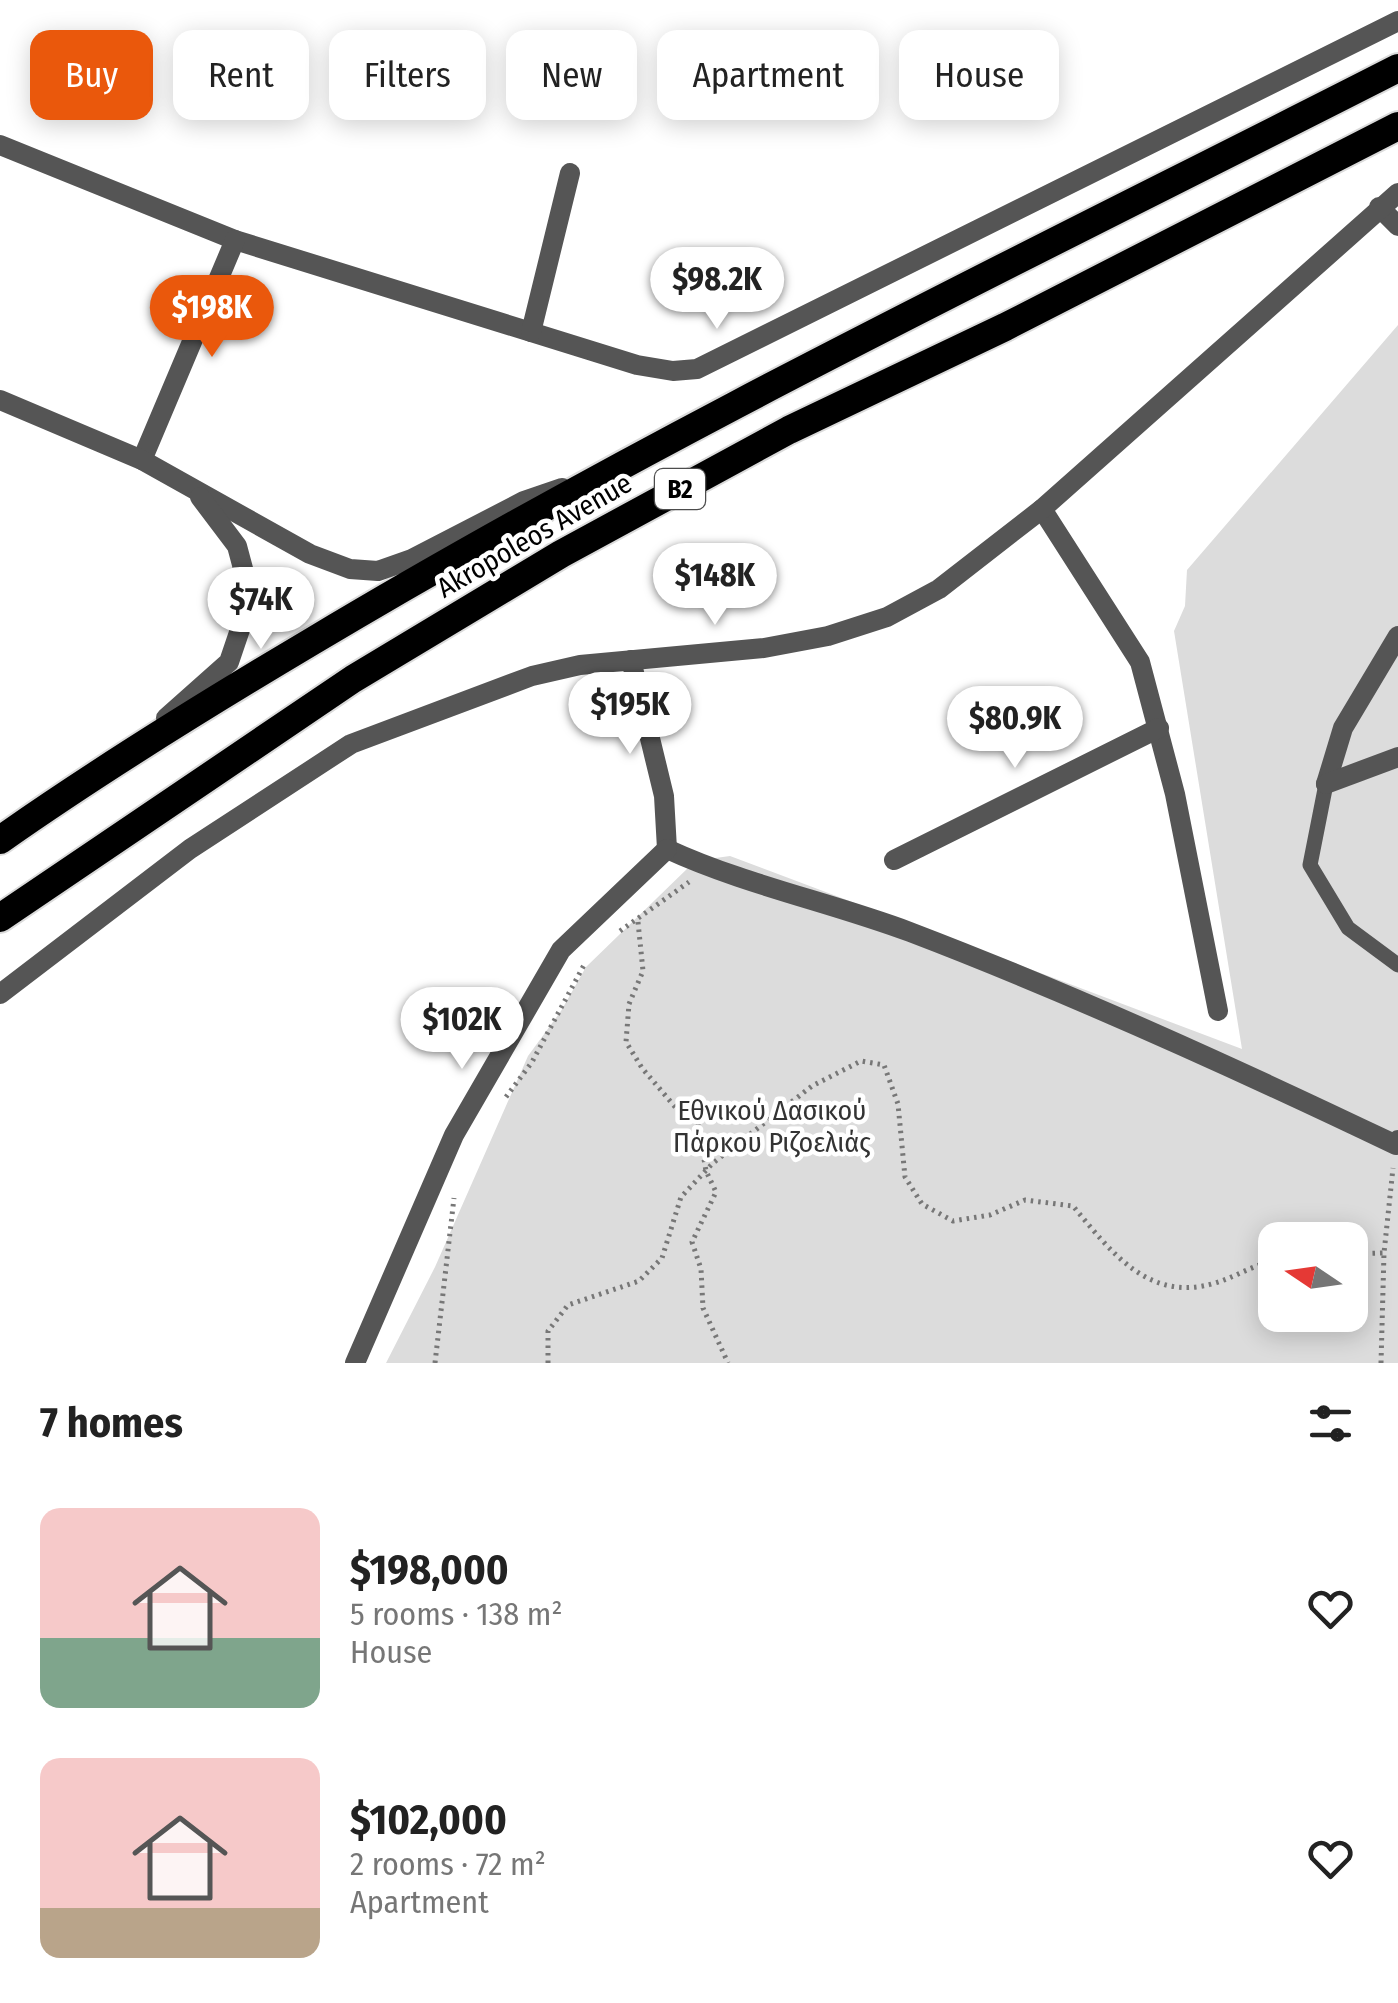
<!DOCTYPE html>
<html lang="en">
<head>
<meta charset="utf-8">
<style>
	body { margin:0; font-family:"Fira Sans Condensed",sans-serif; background:#f6f6f6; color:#222; height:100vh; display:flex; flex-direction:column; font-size:38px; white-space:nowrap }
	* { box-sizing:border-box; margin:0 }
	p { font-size:32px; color:#767676 }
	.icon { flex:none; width:55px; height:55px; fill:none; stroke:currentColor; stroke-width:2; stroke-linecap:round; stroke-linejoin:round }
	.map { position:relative; height:1363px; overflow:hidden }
	.details { display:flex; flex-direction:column; background:#fff; flex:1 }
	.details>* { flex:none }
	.hud { position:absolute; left:30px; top:30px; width:1340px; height:90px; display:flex; gap:20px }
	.needle { width:65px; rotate:283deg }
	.tools { position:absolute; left:1258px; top:1222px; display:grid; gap:20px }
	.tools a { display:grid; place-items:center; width:110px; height:110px; border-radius:20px; background:#fff; box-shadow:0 5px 25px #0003; font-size:50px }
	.price { position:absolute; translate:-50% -85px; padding:0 22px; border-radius:35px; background:#fff; color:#222; font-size:32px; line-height:65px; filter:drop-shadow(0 2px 5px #0008) }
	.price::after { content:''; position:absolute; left:50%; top:60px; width:30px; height:22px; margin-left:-15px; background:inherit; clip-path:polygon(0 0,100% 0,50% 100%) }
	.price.active { background:#ea580c; color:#fff }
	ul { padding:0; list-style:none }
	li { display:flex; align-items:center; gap:30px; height:250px; padding:0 40px }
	li span { display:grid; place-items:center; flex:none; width:280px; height:200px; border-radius:20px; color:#555 }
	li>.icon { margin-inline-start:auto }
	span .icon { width:120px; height:120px; fill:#fffc; stroke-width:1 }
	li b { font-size:42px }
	h2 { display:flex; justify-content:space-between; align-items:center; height:120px; padding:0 40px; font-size:42px }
	.chip { padding:0 35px; border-radius:20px; background:#fff; box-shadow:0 5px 25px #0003; font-size:35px; line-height:90px }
	.chip.active { background:#ea580c; color:#fff }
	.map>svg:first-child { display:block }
	.green { fill:#dcdcdc; fill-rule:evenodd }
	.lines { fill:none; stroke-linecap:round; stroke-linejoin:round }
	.trunk-casing { stroke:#dbdbdb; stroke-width:32 }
	.path { stroke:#777; stroke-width:5; stroke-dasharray:2.5 5; stroke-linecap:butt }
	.service { stroke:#555; stroke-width:15 }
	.minor { stroke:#555; stroke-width:20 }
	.tertiary { stroke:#555; stroke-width:20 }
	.trunk { stroke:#000; stroke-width:28 }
	.labels { text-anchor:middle; stroke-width:9; stroke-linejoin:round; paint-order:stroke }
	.shield { fill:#fff; stroke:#4c4c4c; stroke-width:2.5 }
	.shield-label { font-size:25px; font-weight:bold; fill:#000 }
	.street-label { font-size:28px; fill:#000; stroke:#fff }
	.park-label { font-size:28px; fill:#333; stroke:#fff }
</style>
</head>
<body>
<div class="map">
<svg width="1398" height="1363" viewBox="0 0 1398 1363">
	<rect width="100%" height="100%" fill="#fff"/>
	<!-- green -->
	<path class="green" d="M1398 325V1363H386L435 1267 528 1056 561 1011 586 967 690 866 701 860 730 856 1242 1049 1174 631 1185 606 1187 570ZM1275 1240H1350V1315H1275Z"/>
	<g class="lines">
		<!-- trunk casing -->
		<g class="trunk-casing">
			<g id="trunk">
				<path d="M0 840C101 769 205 705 311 642 663 431 1033 254 1398 68"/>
				<polyline points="0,918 353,679 561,554 789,430 1005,327 1398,126"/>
			</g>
		</g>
		<!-- path -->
		<g class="path">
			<polyline points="638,922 643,971 629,1004 626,1042 642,1068 682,1115 698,1124 706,1171 716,1192 692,1242 701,1269 703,1308 728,1363"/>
			<polyline points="620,931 689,882"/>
			<polyline points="506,1097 532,1062 584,965"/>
			<polyline points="1350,1254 1384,1253"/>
			<polyline points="435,1363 454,1198"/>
			<path d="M548 1363V1331L568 1305 639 1281 662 1258 681 1197 713 1163 812 1086 861 1061 884 1065 898 1104 905 1177 922 1204 953 1221 990 1215 1025 1200 1073 1206C1112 1253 1149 1303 1215 1283 1236 1277 1254 1264 1275 1261"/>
			<polyline points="1381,1363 1384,1253 1393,1168"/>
		</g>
		<!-- service -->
		<polyline class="service" points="1326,784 1310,865 1348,928 1398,965"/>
		<!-- minor -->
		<g class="minor">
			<polyline points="0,145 235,240 637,365 673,371 697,369 1398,21"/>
			<polyline points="1379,207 1398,226"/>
			<polyline points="531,332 570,173"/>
			<polyline points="142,460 235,240"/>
			<polyline points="1042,509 1140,662 1175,794 1218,1011"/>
			<polyline points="631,660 664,796 667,849"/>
			<polyline points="1326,784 1343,728 1398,636"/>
			<polyline points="1326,784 1398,757"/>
			<path d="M667 849C745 885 830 902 910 932 1075 995 1237 1069 1396 1145L1398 1140"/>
			<polyline points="894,860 1159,728"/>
			<polyline points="355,1363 454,1135 561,950 667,849"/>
		</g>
		<!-- tertiary -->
		<g class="tertiary">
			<polyline points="0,400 142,460 310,554 350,569 378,571 412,559 524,501 562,488"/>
			<polyline points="166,718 229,662 247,609 245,576 237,546 200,497"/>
			<polyline points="0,994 190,849 351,744 532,676 580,665 764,648 828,636 887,617 939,589 1042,509 1398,193"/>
		</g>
		<!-- trunk -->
		<use href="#trunk" class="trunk"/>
	</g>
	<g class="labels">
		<!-- shield labels -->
		<rect class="shield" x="655" y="469" width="50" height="40" rx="8"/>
		<g class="shield-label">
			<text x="680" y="498">B2</text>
		</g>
		<!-- street labels -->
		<g class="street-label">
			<text transform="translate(534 535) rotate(-30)" y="10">Akropoleos Avenue</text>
		</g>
		<!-- park labels -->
		<g class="park-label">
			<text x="772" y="1120">Εθνικού Δασικού<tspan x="772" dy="32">Πάρκου Ριζοελιάς</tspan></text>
		</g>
	</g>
</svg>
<div class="tools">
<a><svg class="needle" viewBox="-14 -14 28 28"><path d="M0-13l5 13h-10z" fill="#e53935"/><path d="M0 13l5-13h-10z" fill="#767676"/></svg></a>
</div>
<b class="price" style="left:717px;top:332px">$98.2K</b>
<b class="price active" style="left:212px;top:360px">$198K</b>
<b class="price" style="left:715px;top:628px">$148K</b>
<b class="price" style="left:261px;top:652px">$74K</b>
<b class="price" style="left:630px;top:757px">$195K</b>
<b class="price" style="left:1015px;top:771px">$80.9K</b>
<b class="price" style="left:462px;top:1072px">$102K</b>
<div class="hud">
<a class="chip active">Buy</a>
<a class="chip">Rent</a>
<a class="chip">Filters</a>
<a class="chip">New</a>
<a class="chip">Apartment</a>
<a class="chip">House</a>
</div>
</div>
<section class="details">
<h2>7 homes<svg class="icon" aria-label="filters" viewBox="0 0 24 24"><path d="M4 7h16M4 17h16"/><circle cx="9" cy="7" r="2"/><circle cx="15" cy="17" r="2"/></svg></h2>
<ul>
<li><span style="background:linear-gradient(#f6c9c9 65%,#7fa58c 0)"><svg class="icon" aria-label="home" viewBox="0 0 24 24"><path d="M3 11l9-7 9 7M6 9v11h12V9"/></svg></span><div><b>$198,000</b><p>5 rooms · 138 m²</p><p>House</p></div><svg class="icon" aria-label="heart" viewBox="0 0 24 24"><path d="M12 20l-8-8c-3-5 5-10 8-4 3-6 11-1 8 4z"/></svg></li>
<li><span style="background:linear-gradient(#f6c9c9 75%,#b9a48a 0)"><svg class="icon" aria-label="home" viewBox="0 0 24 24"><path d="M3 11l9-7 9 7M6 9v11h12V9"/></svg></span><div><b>$102,000</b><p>2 rooms · 72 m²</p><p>Apartment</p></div><svg class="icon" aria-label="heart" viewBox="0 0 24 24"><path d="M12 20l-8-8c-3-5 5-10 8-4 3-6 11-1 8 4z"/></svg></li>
</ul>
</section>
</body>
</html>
